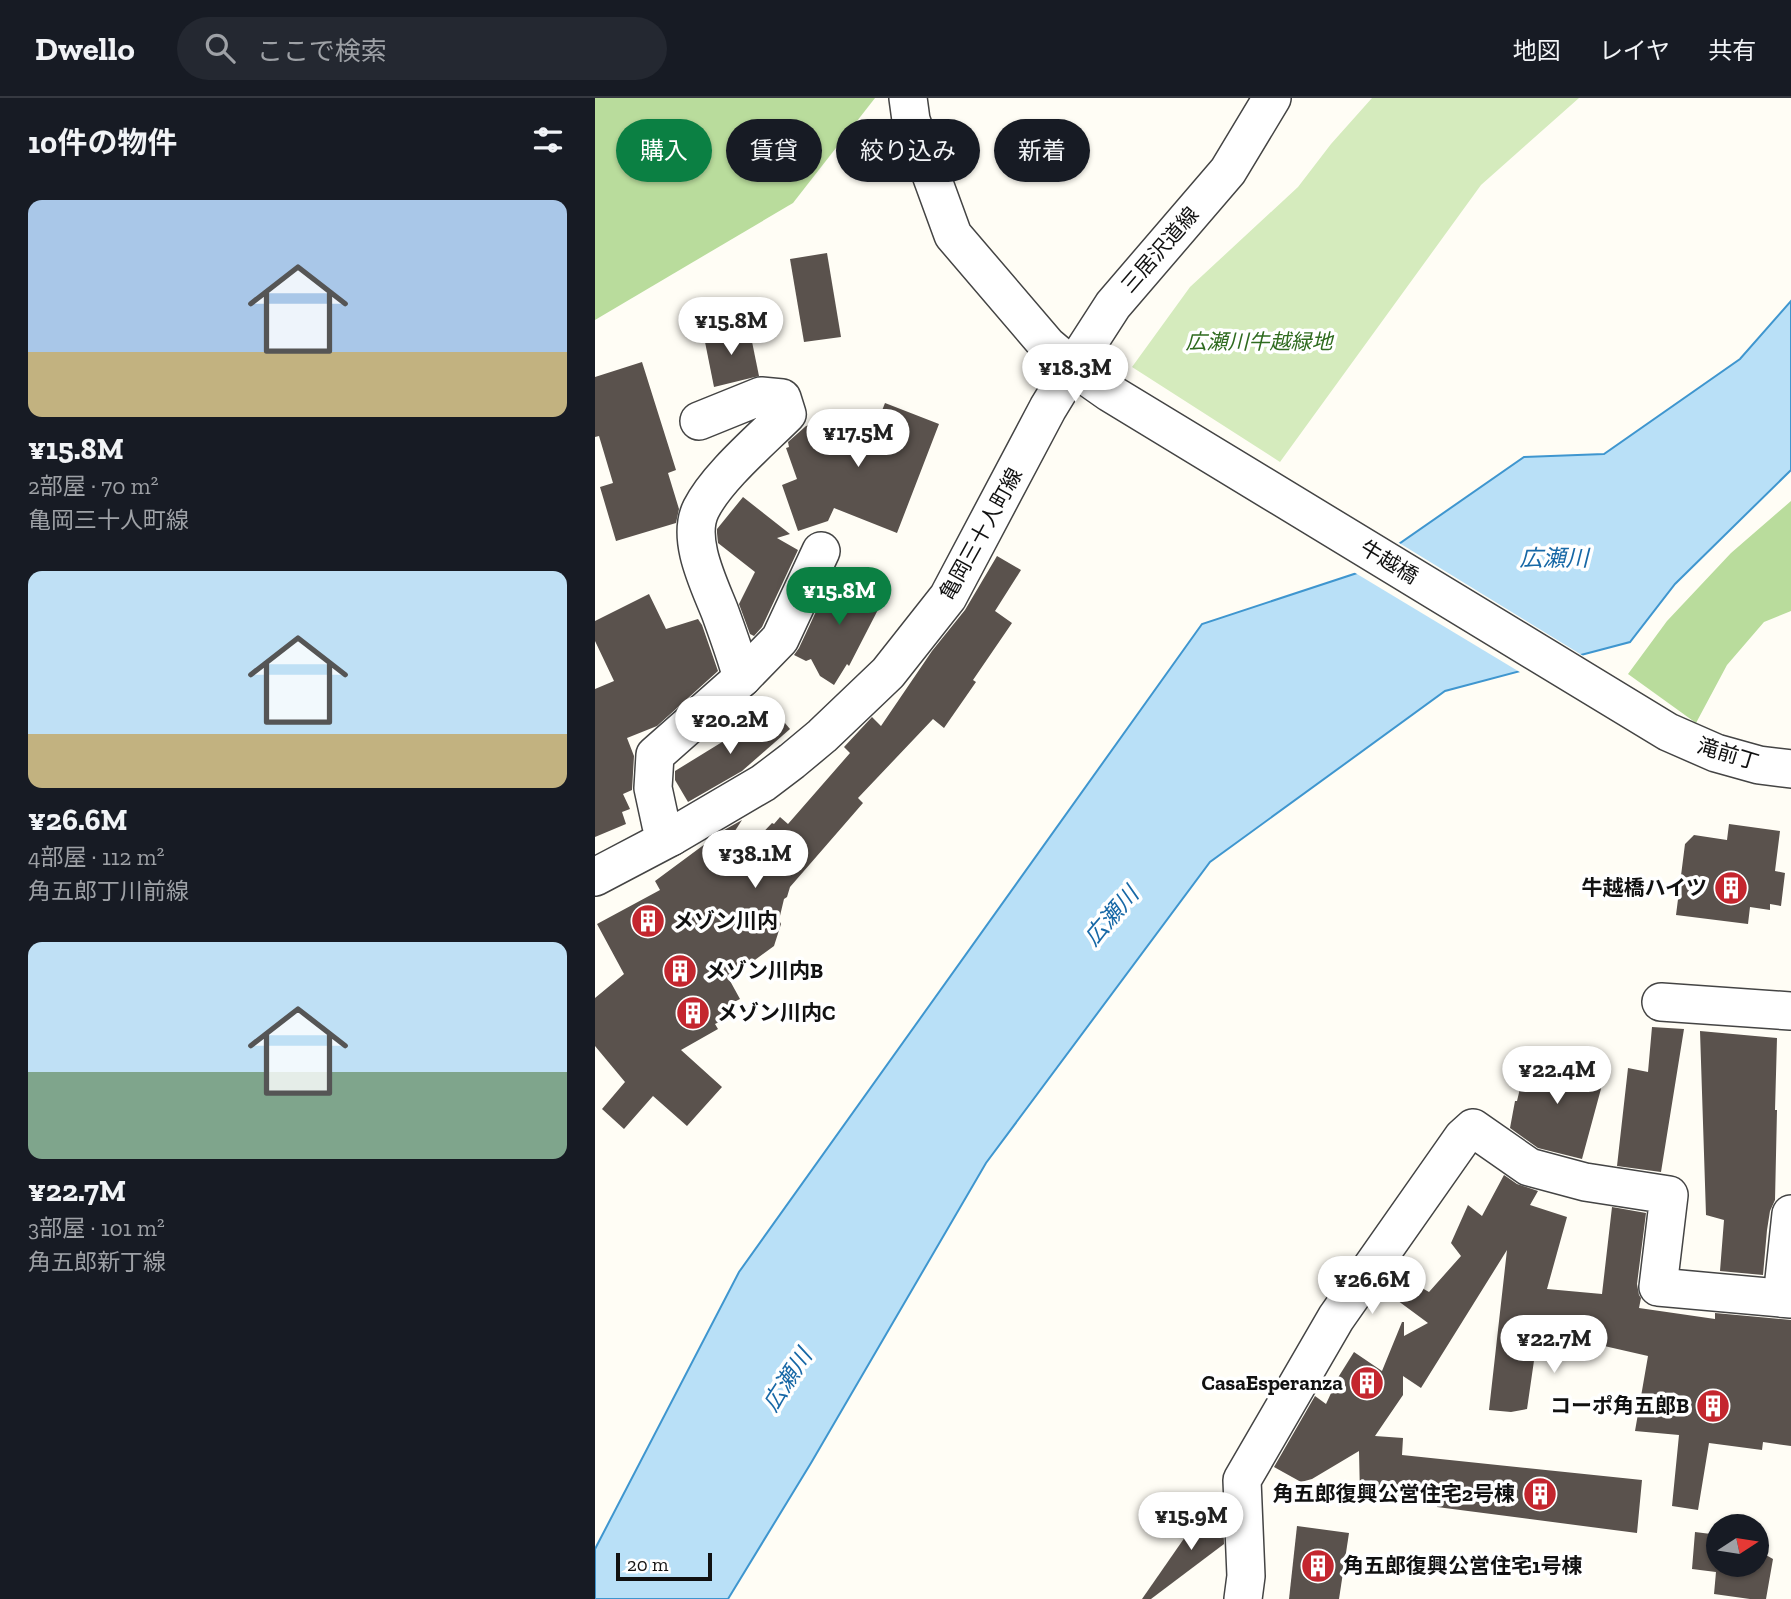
<!DOCTYPE html>
<html lang="ja">
<head>
<meta charset="utf-8">
<style>
	body { margin:0; font-family:"Zilla Slab","Noto Sans JP",serif; background:#242831; color:#f1f3f6; height:100vh; display:flex; flex-direction:column; font-size:26px; white-space:nowrap }
	* { box-sizing:border-box; margin:0 }
	p { font-size:23px; color:#9ea1a6 }
	.icon { flex:none; width:38px; height:38px; fill:none; stroke:currentColor; stroke-width:2; stroke-linecap:round; stroke-linejoin:round }
	.map { position:relative; flex:1; overflow:hidden }
	.side { display:flex; flex-direction:column; background:#171b24; width:595px }
	.side>* { flex:none }
	.top-card { position:absolute; left:21px; top:21px; width:665px; height:63px; display:flex; gap:14px }
	.needle { width:46px; rotate:78deg }
	.fabs { position:absolute; left:1111px; top:1416px; display:grid; gap:14px }
	.fabs a { display:grid; place-items:center; width:63px; height:63px; border-radius:50%; background:#171b24; box-shadow:0 2px 5px #0004; font-size:35px }
	.scale { position:absolute; left:21px; bottom:18px; width:96px; box-sizing:border-box; padding-left:7px; border:4px solid #111; border-top:0; font-size:19px; line-height:24px; white-space:nowrap; color:#111; -webkit-text-stroke:5px #fff; paint-order:stroke }
	.price { position:absolute; translate:-50% -60px; padding:0 16px; border-radius:24px; background:#fff; color:#222; font-size:23px; line-height:46px; filter:drop-shadow(0 2px 4px #0008) }
	.price::after { content:''; position:absolute; left:50%; top:42px; width:21px; height:16px; margin-left:-10px; background:inherit; clip-path:polygon(0 0,100% 0,50% 100%) }
	.price.selected { background:#0b8043; color:#fff }
	ul { padding:0; list-style:none }
	li { display:grid; align-content:center; gap:14px; height:371px; padding:0 28px }
	li span { display:grid; place-items:center; height:217px; border-radius:14px; color:#555 }
	li>.icon { margin-inline-start:auto }
	span .icon { width:126px; height:126px; fill:#fffc; stroke-width:1 }
	li b { font-size:30px }
	h2 { display:flex; justify-content:space-between; align-items:center; height:84px; padding:0 28px; font-size:30px }
	.pill { padding:0 24px; border-radius:32px; background:#171b24; box-shadow:0 2px 5px #0004; font-size:24px; line-height:63px }
	.pill.selected { background:#0b8043; color:#fff }
	header { display:flex; align-items:center; gap:42px; box-sizing:border-box; height:98px; padding:0 35px; background:#171b24; border-bottom:2px solid #363941 }
	header strong { font-size:33px }
	nav { display:flex; gap:38px; margin-inline-start:auto; font-size:24px }
	.search { width:490px; height:63px; background:#242831; display:flex; align-items:center; gap:18px; box-sizing:border-box; padding:0 24px; border-radius:38px; color:#9ea1a6; font-size:26px }
	main { display:flex; flex:1; min-height:0 }
	.map>svg:first-child { display:block }
	.green { fill:#d5ebbd }
	.forest { fill:#b9dc9c }
	.water { fill:#b9e0f7; stroke:#3f96cf; stroke-width:2 }
	.pier { fill:#fffdf5 }
	.building { fill:#5a524d }
	.lines { fill:none; stroke-linecap:round; stroke-linejoin:round }
	.minor-casing { stroke:#444; stroke-width:40 }
	.minor { stroke:#fff; stroke-width:37 }
	.labels { text-anchor:middle; stroke-width:7; stroke-linejoin:round; paint-order:stroke }
	.street-label { font-size:21px; fill:#111; stroke:#fff }
	.park-label { font-size:21px; font-style:italic; fill:#2f6b1f; stroke:#fff }
	.poi-label { font-size:21px; font-weight:bold; fill:#111; stroke:#fff; text-anchor:end }
	.water-label { font-size:23px; font-style:italic; fill:#1768a6; stroke:#fff }
</style>
</head>
<body>
<header>
<strong>Dwello</strong>
<div class="search"><svg class="icon" aria-label="search" viewBox="0 0 24 24"><circle cx="10" cy="10" r="6"/><path d="M15 15l6 6"/></svg>ここで検索</div>
<nav><a>地図</a><a>レイヤ</a><a>共有</a></nav>
</header>
<main>
<section class="side">
<h2>10件の物件<svg class="icon" aria-label="filters" viewBox="0 0 24 24"><path d="M4 7h16M4 17h16"/><circle cx="9" cy="7" r="2"/><circle cx="15" cy="17" r="2"/></svg></h2>
<ul>
<li><span style="background:linear-gradient(#a9c7e8 70%,#c2b280 0)"><svg class="icon" aria-label="home" viewBox="0 0 24 24"><path d="M3 11l9-7 9 7M6 9v11h12V9"/></svg></span><div><b>¥15.8M</b><p>2部屋 · 70 m²</p><p>亀岡三十人町線</p></div></li>
<li><span style="background:linear-gradient(#bfe0f5 75%,#c2b280 0)"><svg class="icon" aria-label="home" viewBox="0 0 24 24"><path d="M3 11l9-7 9 7M6 9v11h12V9"/></svg></span><div><b>¥26.6M</b><p>4部屋 · 112 m²</p><p>角五郎丁川前線</p></div></li>
<li><span style="background:linear-gradient(#bfe0f5 60%,#7fa58c 0)"><svg class="icon" aria-label="home" viewBox="0 0 24 24"><path d="M3 11l9-7 9 7M6 9v11h12V9"/></svg></span><div><b>¥22.7M</b><p>3部屋 · 101 m²</p><p>角五郎新丁線</p></div></li>
</ul>
</section>
<div class="map">
<svg width="1196" height="1501" viewBox="0 0 1196 1501">
	<rect width="100%" height="100%" fill="#fffdf5"/>
	<!-- green -->
	<polygon class="green" points="777,0 984,0 886,87 685,364 537,269 595,189 703,89 736,46"/>
	<!-- forest -->
	<g class="forest">
		<polygon points="0,0 280,0 198,105 0,222"/>
		<polygon points="1196,403 1196,513 1169,524 1132,567 1101,625 1033,576 1072,523 1136,455"/>
	</g>
	<!-- water -->
	<polygon class="water" points="1196,203 1196,372 1080,486 1035,544 850,593 615,764 391,1065 216,1365 133,1501 0,1501 0,1451 144,1174 607,526 762,475 929,359 1009,356 1145,261"/>
	<!-- pier -->
	<polygon class="pier" points="801,443 990,559 928,576 757,473"/>
	<!-- building -->
	<g class="building">
		<polygon points="232,155 246,239 209,244 195,161"/>
		<polygon points="154,229 164,278 119,289 109,239"/>
		<polygon points="47,264 81,372 73,375 84,411 81,425 21,443 5,389 18,385 4,338 0,339 0,279"/>
		<polygon points="290,305 344,326 302,435 239,410 233,423 203,433 187,387 202,381 191,350 194,349 193,344 211,328 251,315 267,363"/>
		<polygon points="148,399 195,436 182,440 203,452 167,529 159,538 155,536 144,506 160,474 123,445 122,435 122,431"/>
		<polygon points="402,458 426,472 400,513 417,525 378,582 381,584 349,630 338,621 263,700 268,705 195,789 192,799 189,801 184,822 186,826 179,848 134,881 145,901 127,910 129,915 125,917 128,922 120,926 123,931 86,952 127,989 92,1028 58,998 29,1031 7,1011 30,984 0,948 0,900 29,876 2,826 65,792 60,783 110,746 137,767 177,725 179,726 185,719 193,726 255,655 249,649 277,619 286,628 337,553 370,512"/>
		<polygon points="240,473 289,500 254,568 252,566 239,587 225,578 216,561 211,563 199,557 204,550"/>
		<polygon points="54,496 71,531 103,521 107,527 123,573 62,628 32,640 39,658 37,692 28,696 35,711 27,714 31,726 0,739 0,591 19,583 0,543 0,523"/>
		<polygon points="179,612 195,631 147,673 93,704 80,682 80,673"/>
		<polygon points="147,722 125,756 115,740"/>
		<polygon points="1134,726 1185,733 1180,773 1190,775 1186,808 1175,806 1175,812 1155,809 1153,826 1081,817 1090,746 1099,737 1132,742"/>
		<polygon points="1057,929 1089,931 1066,1074 1022,1068 1033,970 1053,974"/>
		<polygon points="1105,933 1182,940 1180,1012 1182,1012 1180,1102 1175,1113 1172,1132 1168,1177 1125,1173 1129,1122 1111,1117"/>
		<polygon points="937,958 1010,976 987,1061 943,1050 915,1030 920,1003 922,1003 929,974"/>
		<polygon points="909,1077 922,1086 943,1093 935,1107 972,1119 952,1191 1007,1196 1017,1109 1051,1115 1042,1186 1044,1197 1046,1200 1044,1210 1120,1221 1120,1215 1196,1222 1196,1348 1168,1344 1167,1352 1114,1345 1103,1412 1077,1408 1084,1337 1040,1333 1053,1258 948,1234 947,1243 942,1242 932,1311 916,1314 894,1312 912,1152 826,1290 808,1278 808,1297 780,1338 808,1340 807,1357 1047,1382 1042,1435 842,1409 844,1398 765,1398 764,1353 717,1381 706,1384 679,1369 720,1298 731,1306 744,1278 759,1254 787,1273 807,1224 809,1224 809,1238 833,1225 787,1191 799,1174 834,1194 866,1158 856,1145 873,1107 887,1118"/>
		<polygon points="606,1416 628,1419 629,1446 556,1501 547,1501"/>
		<polygon points="702,1428 754,1435 744,1501 694,1501"/>
		<polygon points="1100,1434 1124,1437 1124,1466 1162,1466 1162,1452 1178,1461 1171,1501 1155,1501 1119,1496 1121,1474 1097,1471"/>
	</g>
	<g class="lines">
		<!-- minor casing -->
		<g class="minor-casing">
			<g id="minor">
				<polyline points="313,0 316,22 358,137 452,247 478,269 515,295 1073,634 1121,655 1164,667 1196,671"/>
				<polyline points="147,580 185,541 226,453"/>
				<path d="M76 739 66 727 58 690 60 657 147 580C141 558 133 536 125 514 114 486 91 441 106 411 122 379 166 342 192 316L187 300 166 298 104 323"/>
				<polyline points="0,779 76,739 168,685 197,663 227,638 293,575 353,499 453,310 478,269 518,207 633,73 677,0"/>
				<polyline points="1066,904 1196,913"/>
				<polyline points="1187,1200 1196,1116"/>
				<polyline points="648,1501 651,1478 647,1382 741,1220 868,1039 878,1030 934,1069 990,1084 1074,1097 1063,1189 1196,1201"/>
			</g>
		</g>
		<!-- minor -->
		<use href="#minor" class="minor"/>
	</g>
	<!-- icons -->
	<defs>
		<g id="building-disc" transform="scale(1.75)"><circle r="9.5" fill="#c4262e" stroke="#fff"/><path d="M-4-6H4V6H1V3H-1V6H-4ZM-2.5-4.3h1.7v1.8h-1.7ZM.8-4.3h1.7v1.8H.8ZM-2.5-1h1.7V.8h-1.7ZM.8-1h1.7V.8H.8Z" fill="#fff"/></g>
	</defs>
	<g fill-rule="evenodd">
		<use href="#building-disc" x="1136" y="790"/>
		<use href="#building-disc" x="53" y="823"/>
		<use href="#building-disc" x="85" y="873"/>
		<use href="#building-disc" x="98" y="915"/>
		<use href="#building-disc" x="772" y="1285"/>
		<use href="#building-disc" x="1118" y="1308"/>
		<use href="#building-disc" x="945" y="1396"/>
		<use href="#building-disc" x="723" y="1468"/>
	</g>
	<g class="labels">
		<!-- street labels -->
		<g class="street-label">
			<text transform="translate(565 152) rotate(-49)" y="7">三居沢道線</text>
			<text transform="translate(386 436) rotate(-61)" y="7">亀岡三十人町線</text>
			<text transform="translate(794 464) rotate(31)" y="7">牛越橋</text>
			<text transform="translate(1133 656) rotate(17)" y="7">滝前丁</text>
		</g>
		<!-- park labels -->
		<g class="park-label">
			<text x="664" y="251">広瀬川牛越緑地</text>
		</g>
		<!-- poi labels -->
		<g class="poi-label">
			<text x="1112" y="797">牛越橋ハイツ</text>
			<text x="78" y="830" text-anchor="start">メゾン川内</text>
			<text x="110" y="880" text-anchor="start">メゾン川内B</text>
			<text x="122" y="922" text-anchor="start">メゾン川内C</text>
			<text x="748" y="1292">CasaEsperanza</text>
			<text x="1094" y="1315">コーポ角五郎B</text>
			<text x="920" y="1403">角五郎復興公営住宅2号棟</text>
			<text x="748" y="1475" text-anchor="start">角五郎復興公営住宅1号棟</text>
		</g>
		<!-- water labels -->
		<g class="water-label">
			<text x="959" y="468">広瀬川</text>
			<text transform="translate(516 818) rotate(-49)" y="8">広瀬川</text>
			<text transform="translate(192 1282) rotate(-57)" y="8">広瀬川</text>
		</g>
	</g>
</svg>
<div class="fabs">
<a><svg class="needle" viewBox="-14 -14 28 28"><path d="M0-13l5 13h-10z" fill="#e53935"/><path d="M0 13l5-13h-10z" fill="#9ea1a6"/></svg></a>
</div>
<div class="scale">20 m</div>
<b class="price" style="left:136px;top:259px">¥15.8M</b>
<b class="price" style="left:480px;top:306px">¥18.3M</b>
<b class="price" style="left:263px;top:371px">¥17.5M</b>
<b class="price selected" style="left:244px;top:529px">¥15.8M</b>
<b class="price" style="left:135px;top:658px">¥20.2M</b>
<b class="price" style="left:160px;top:792px">¥38.1M</b>
<b class="price" style="left:962px;top:1008px">¥22.4M</b>
<b class="price" style="left:777px;top:1218px">¥26.6M</b>
<b class="price" style="left:959px;top:1277px">¥22.7M</b>
<b class="price" style="left:596px;top:1454px">¥15.9M</b>
<div class="top-card">
<a class="pill selected">購入</a>
<a class="pill">賃貸</a>
<a class="pill">絞り込み</a>
<a class="pill">新着</a>
</div>
</div>
</main>
</body>
</html>
